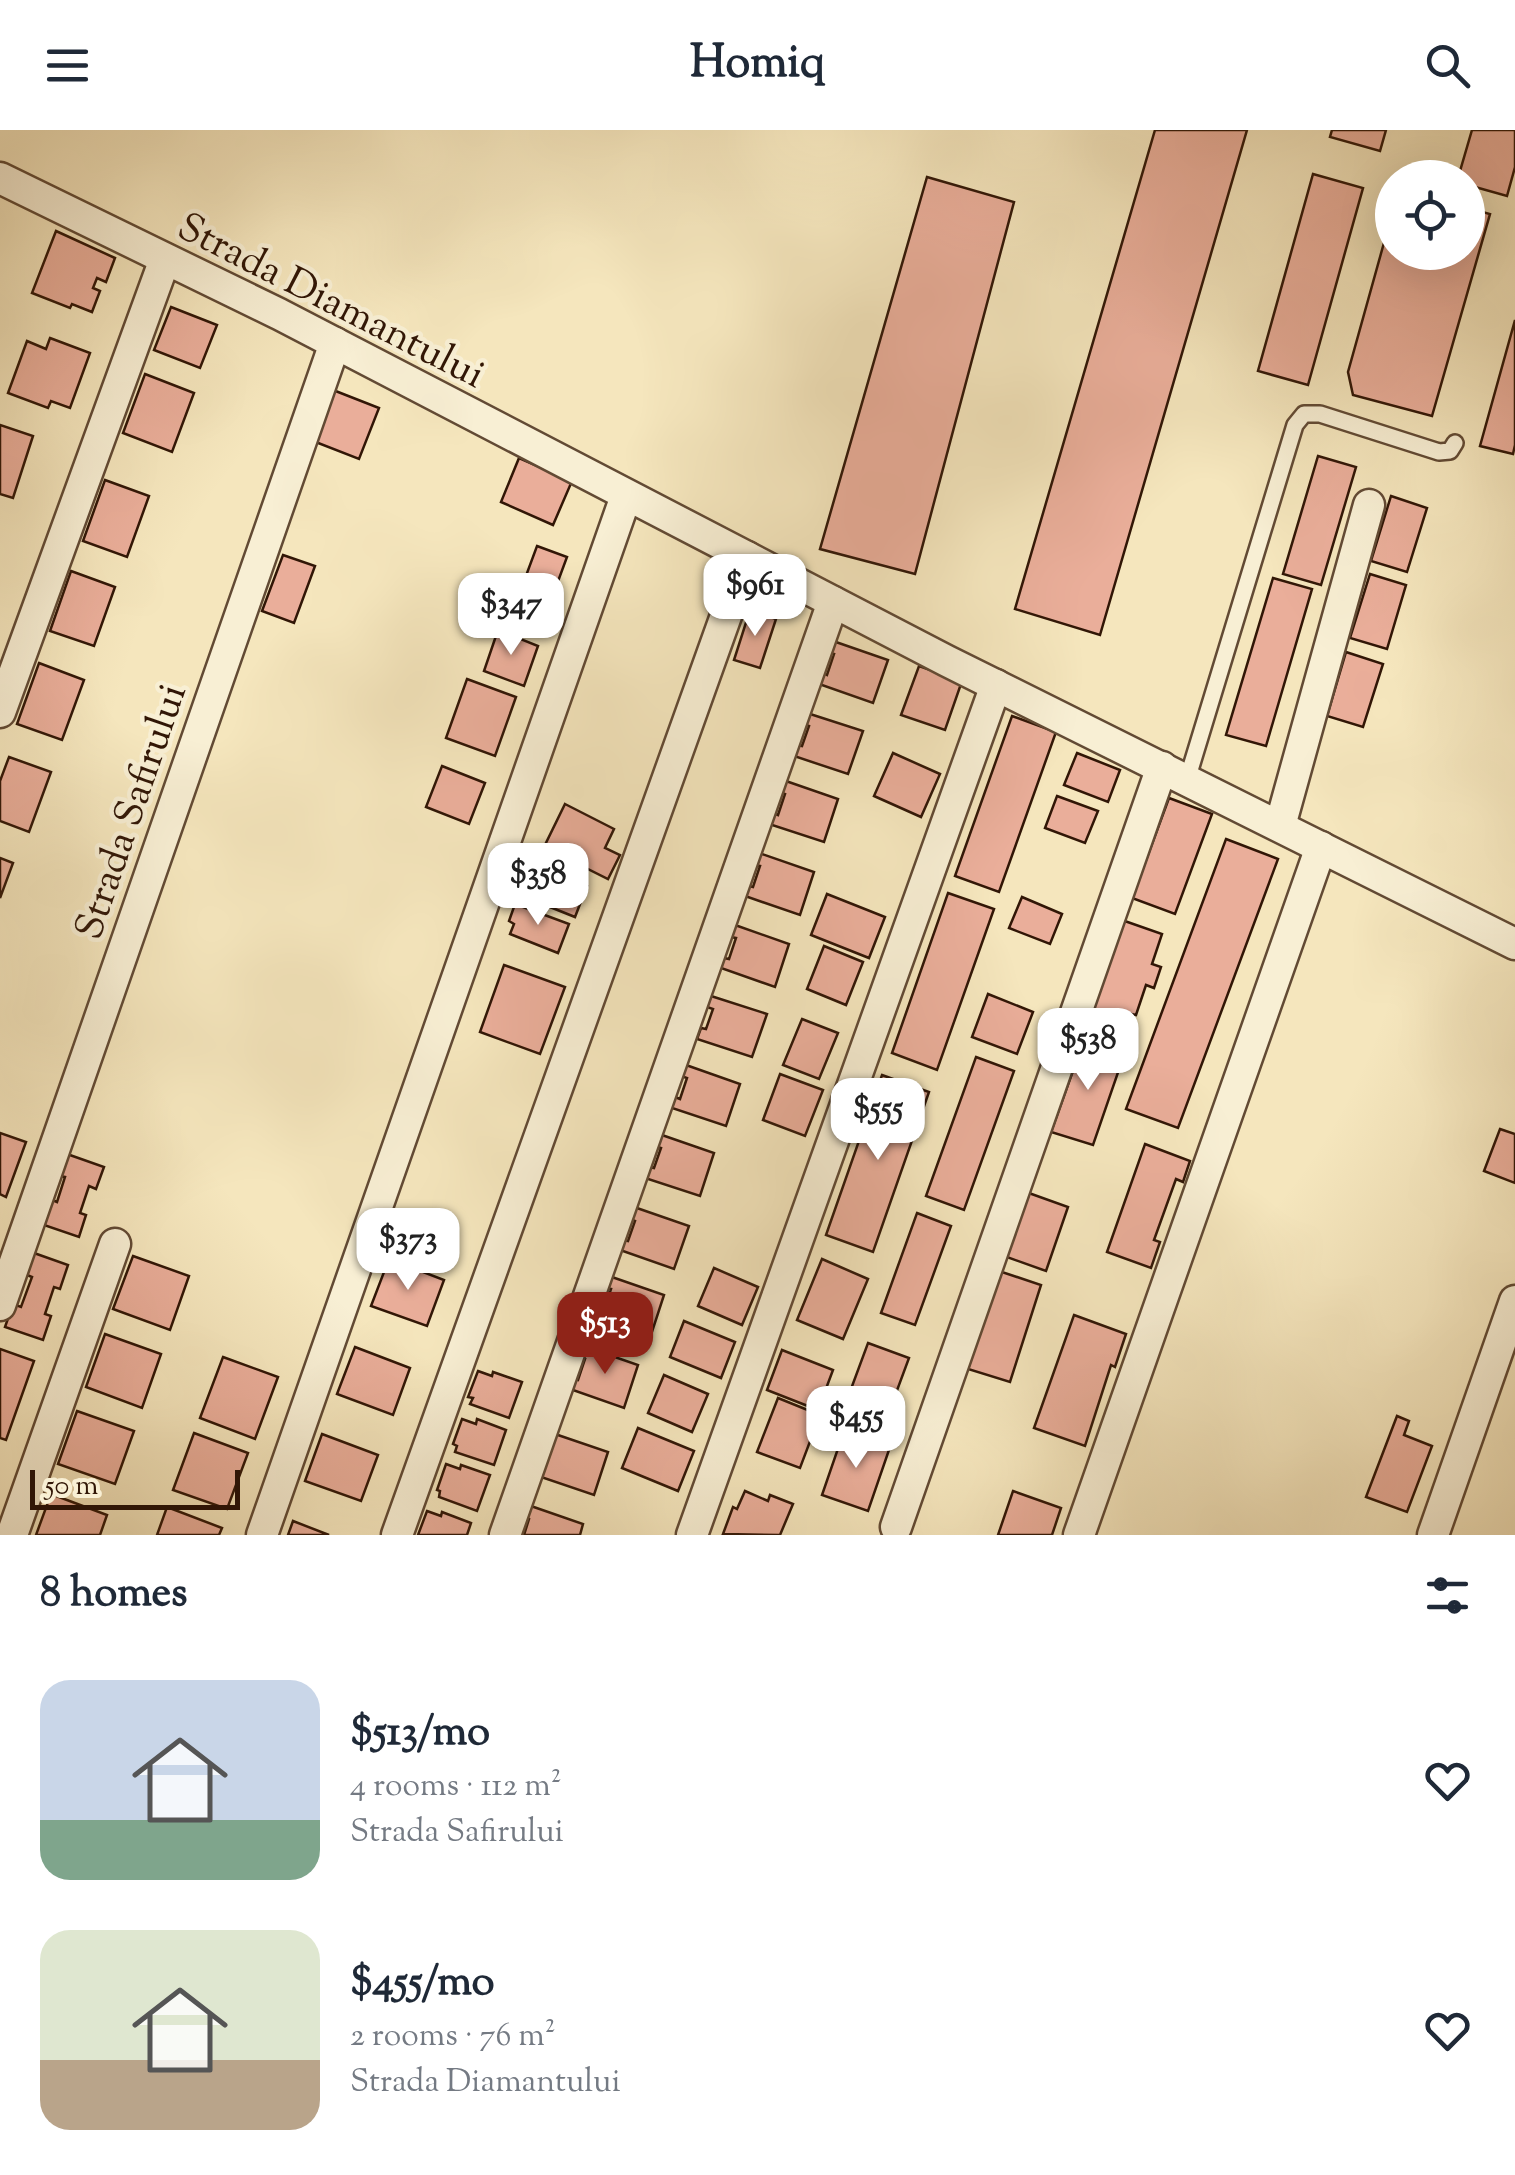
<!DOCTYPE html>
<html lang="en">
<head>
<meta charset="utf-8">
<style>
	body { margin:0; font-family:"Sorts Mill Goudy",serif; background:#f2f2f3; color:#1f2937; height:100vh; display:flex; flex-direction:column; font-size:38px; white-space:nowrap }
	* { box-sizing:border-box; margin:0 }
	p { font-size:32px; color:#747a83 }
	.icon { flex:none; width:55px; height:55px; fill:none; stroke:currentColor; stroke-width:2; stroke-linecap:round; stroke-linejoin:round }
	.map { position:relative; height:1405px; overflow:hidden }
	.details { display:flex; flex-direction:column; background:#fff; flex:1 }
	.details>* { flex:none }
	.controls { position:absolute; left:1375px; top:30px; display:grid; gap:20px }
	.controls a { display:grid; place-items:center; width:110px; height:110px; border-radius:50%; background:#fff; box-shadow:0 10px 40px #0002; font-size:50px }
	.scale { position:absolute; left:30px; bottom:25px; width:210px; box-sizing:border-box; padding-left:10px; border:5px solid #311606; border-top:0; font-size:28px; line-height:35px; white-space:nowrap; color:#311606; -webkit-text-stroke:8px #f8efd4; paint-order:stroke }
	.price { position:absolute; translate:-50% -85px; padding:0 22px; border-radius:20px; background:#fff; color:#222; font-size:32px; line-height:65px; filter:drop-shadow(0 2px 5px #0008) }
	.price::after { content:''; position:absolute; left:50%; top:60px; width:30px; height:22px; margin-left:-15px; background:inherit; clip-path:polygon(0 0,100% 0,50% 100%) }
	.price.selected { background:#8f2418; color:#fff }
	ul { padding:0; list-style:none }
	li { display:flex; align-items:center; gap:30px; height:250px; padding:0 40px }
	li span { display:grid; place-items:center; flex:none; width:280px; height:200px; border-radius:30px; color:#555 }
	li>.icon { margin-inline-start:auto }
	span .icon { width:120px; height:120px; fill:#fffc; stroke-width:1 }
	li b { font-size:42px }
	h2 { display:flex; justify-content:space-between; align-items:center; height:120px; padding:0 40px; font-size:42px }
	header { display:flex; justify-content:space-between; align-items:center; height:130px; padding:0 40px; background:#fff; font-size:45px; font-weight:700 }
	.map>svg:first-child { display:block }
	.building { fill:#eaae9a; stroke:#311606; stroke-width:2.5 }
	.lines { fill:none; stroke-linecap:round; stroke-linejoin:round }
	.lane-casing { stroke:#624a34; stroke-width:20 }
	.street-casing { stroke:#624a34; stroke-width:35 }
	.lane { stroke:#f8efd4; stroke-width:15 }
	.street { stroke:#f8efd4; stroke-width:30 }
	.labels { text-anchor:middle; stroke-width:9; stroke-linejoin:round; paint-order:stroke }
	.street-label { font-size:40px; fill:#311606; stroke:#f8efd4 }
</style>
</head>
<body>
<header><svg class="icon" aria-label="menu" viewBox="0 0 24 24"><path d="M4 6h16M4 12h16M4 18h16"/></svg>Homiq<svg class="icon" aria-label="search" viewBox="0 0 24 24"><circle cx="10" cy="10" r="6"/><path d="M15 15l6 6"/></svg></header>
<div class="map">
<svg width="1515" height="1405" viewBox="0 0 1515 1405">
	<rect width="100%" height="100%" fill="#f5e6bd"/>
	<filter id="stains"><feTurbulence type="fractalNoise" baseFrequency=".002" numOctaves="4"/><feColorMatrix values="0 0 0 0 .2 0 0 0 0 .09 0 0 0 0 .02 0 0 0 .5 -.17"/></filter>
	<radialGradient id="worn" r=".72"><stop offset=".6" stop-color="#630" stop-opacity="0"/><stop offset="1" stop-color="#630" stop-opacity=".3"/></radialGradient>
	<!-- building -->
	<g class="building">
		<polygon points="1155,0 1247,0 1100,505 1015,479"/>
		<polygon points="1332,0 1386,0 1380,21 1330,7"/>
		<polygon points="1472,0 1515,0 1515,37 1507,66 1468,55 1468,48 1458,48"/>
		<polygon points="1313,44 1363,58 1308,255 1258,241"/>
		<polygon points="927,47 1014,72 915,444 820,419"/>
		<polygon points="1468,78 1490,84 1432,286 1353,265 1348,242 1392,84 1392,122 1468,122"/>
		<polygon points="56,101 115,128 106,152 97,148 93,158 100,161 92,182 72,174 70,178 32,163"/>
		<polygon points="171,177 217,195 200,238 154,220"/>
		<polygon points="1515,190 1515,315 1513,324 1480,316"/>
		<polygon points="50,208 90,223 70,278 51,271 48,278 8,263 27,211 46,219"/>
		<polygon points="145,244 194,263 172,322 123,303"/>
		<polygon points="333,260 379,278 359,329 313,311"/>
		<polygon points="0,295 33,306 13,368 0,364"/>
		<polygon points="1318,326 1356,337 1321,455 1283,444"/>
		<polygon points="519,328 572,351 553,395 501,372"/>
		<polygon points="105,350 149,366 127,427 83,411"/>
		<polygon points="1391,366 1427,378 1407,442 1371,431"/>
		<polygon points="537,416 567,427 550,473 520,462"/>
		<polygon points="283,425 315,436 294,493 262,481"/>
		<polygon points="71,441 115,457 94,516 50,501"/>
		<polygon points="1370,444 1406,455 1387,519 1350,508"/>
		<polygon points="1273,448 1312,459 1266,616 1226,605"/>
		<polygon points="750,480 776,489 760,538 734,530"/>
		<polygon points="498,500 538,516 524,556 484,541"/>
		<polygon points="833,511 888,530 873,573 819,554 823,543 827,545 834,524 828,523"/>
		<polygon points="1346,522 1383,534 1363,597 1327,586"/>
		<polygon points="39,533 84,550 62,610 17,594"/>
		<polygon points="919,536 962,551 945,600 901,585"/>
		<polygon points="467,549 516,567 495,626 446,608"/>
		<polygon points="807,583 863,601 848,644 794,626 797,615 802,616 809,596 803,594"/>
		<polygon points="1012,586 1056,602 999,762 955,746"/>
		<polygon points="893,623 940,644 921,687 874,666"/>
		<polygon points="1077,623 1120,640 1108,672 1064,655"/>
		<polygon points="9,627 51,642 29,702 0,691 0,651"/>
		<polygon points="442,636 485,653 469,694 426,677"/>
		<polygon points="783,650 838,669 824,712 769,694 773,683 778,685 785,664 779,662"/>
		<polygon points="1057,666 1098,681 1085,713 1045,698"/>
		<polygon points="1169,668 1212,684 1175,784 1132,768"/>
		<polygon points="565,674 614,699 605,718 620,725 608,749 544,717"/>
		<polygon points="1226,709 1278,729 1178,998 1126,979"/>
		<polygon points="759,723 814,742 800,785 745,766 749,756 753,757 760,736 755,735"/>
		<polygon points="0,728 13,733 0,768"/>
		<polygon points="535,735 587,756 575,787 520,765"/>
		<polygon points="948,763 994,779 937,940 892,923"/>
		<polygon points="827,764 885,787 869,828 811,805"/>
		<polygon points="1022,767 1062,784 1050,814 1009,798"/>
		<polygon points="515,774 569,794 558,823 510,804 514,794 509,791"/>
		<polygon points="1119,789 1162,804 1152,834 1161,837 1154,858 1146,855 1136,885 1131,884 1126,896 1087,883 1113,824 1108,822"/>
		<polygon points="735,795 789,814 775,857 721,838 724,828 729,829 736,808 731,807"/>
		<polygon points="824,816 863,832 846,875 807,859"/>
		<polygon points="504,835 565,857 540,924 480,902"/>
		<polygon points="988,864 1033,882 1017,924 972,907"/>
		<polygon points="711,866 767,884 752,927 697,909 701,898 706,899 713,879 707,877"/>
		<polygon points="802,889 838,903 819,949 783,935"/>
		<polygon points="1084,910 1124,925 1093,1015 1051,1002"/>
		<polygon points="976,927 1014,941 964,1080 926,1066"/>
		<polygon points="686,935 740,954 726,996 672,978 675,967 680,969 687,948 681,946"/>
		<polygon points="780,944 823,960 805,1006 763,990"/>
		<polygon points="882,945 929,962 873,1122 826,1105"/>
		<polygon points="1500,999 1515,1004 1515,1053 1484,1041"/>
		<polygon points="0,1003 26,1012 6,1067 0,1064"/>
		<polygon points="659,1004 714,1023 700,1066 645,1048 649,1037 654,1038 661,1018 655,1016"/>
		<polygon points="1145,1014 1190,1031 1183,1052 1176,1049 1154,1110 1160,1112 1151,1138 1107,1122"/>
		<polygon points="67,1024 104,1037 96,1059 89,1056 80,1083 86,1085 79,1107 41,1094 50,1069 57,1072 65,1047 60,1046"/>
		<polygon points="1026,1062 1068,1077 1046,1141 1004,1126"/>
		<polygon points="634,1077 689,1096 674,1139 620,1120 624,1110 628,1111 635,1091 630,1089"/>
		<polygon points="917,1083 951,1096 915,1195 881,1183"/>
		<polygon points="34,1123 68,1135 60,1159 54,1157 45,1184 51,1186 43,1210 5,1197 13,1174 21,1177 32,1147 27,1145"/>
		<polygon points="133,1126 189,1146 170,1200 113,1179"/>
		<polygon points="389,1129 444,1150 427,1196 371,1176"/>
		<polygon points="822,1129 868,1149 843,1209 797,1190"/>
		<polygon points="714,1138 758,1157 742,1195 698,1176"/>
		<polygon points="999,1141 1041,1155 1010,1252 968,1239"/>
		<polygon points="609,1146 664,1165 650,1208 595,1189 599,1179 604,1180 611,1159 605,1158"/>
		<polygon points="1074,1185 1126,1204 1115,1237 1111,1235 1085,1316 1034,1298"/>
		<polygon points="684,1191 735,1212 721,1248 670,1227"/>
		<polygon points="105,1204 161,1224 142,1278 86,1257"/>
		<polygon points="868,1213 909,1228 892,1274 851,1259"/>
		<polygon points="583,1216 638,1235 624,1278 570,1259 574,1249 578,1250 585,1229 579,1228"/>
		<polygon points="355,1217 410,1238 393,1285 337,1264"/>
		<polygon points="0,1219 34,1231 6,1310 0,1308"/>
		<polygon points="782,1220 833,1240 818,1280 767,1260"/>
		<polygon points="223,1227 278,1247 255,1309 200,1288"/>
		<polygon points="478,1241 492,1246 493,1242 522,1252 509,1288 470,1274 473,1268 468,1267"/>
		<polygon points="664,1245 708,1264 692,1302 648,1283"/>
		<polygon points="778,1268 820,1285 800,1338 757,1322"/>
		<polygon points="77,1281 134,1301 115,1354 58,1334"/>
		<polygon points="1397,1286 1409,1291 1404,1305 1432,1316 1407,1382 1366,1367"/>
		<polygon points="462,1289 476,1294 477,1289 506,1300 494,1335 455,1322 457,1316 453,1314"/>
		<polygon points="638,1298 694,1321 678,1361 622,1338"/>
		<polygon points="844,1301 890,1317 868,1381 822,1365"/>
		<polygon points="194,1303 248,1323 227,1379 173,1360"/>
		<polygon points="322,1304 378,1325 361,1371 305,1351"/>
		<polygon points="555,1304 608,1322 594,1365 541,1347"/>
		<polygon points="446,1334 460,1339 461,1335 490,1345 477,1381 439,1367 440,1361 437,1360"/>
		<polygon points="745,1361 768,1371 770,1365 793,1374 780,1405 723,1404 733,1377 737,1379"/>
		<polygon points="1013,1361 1061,1378 1052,1405 998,1405"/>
		<polygon points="51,1364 107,1385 100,1405 36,1405"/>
		<polygon points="528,1375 583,1394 580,1405 524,1405 529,1389 524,1387"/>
		<polygon points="167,1377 222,1398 219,1405 157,1405"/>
		<polygon points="427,1381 441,1386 442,1382 471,1393 467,1405 418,1405"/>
		<polygon points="293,1391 329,1405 288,1405"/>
	</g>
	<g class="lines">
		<!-- lane casing -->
		<g class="lane-casing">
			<polyline id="lane" points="1187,650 1295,295 1304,284 1320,284 1439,322 1450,321 1455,313"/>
		</g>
		<!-- street casing -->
		<g class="street-casing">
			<g id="street">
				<polyline points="0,48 279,184 947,531 1515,814"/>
				<polyline points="0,582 165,129"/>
				<polyline points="1280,696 1369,375"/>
				<polyline points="0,1175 335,213"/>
				<polyline points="896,1397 1162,637"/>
				<polyline points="12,1405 115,1114"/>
				<polyline points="262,1405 626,366"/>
				<polyline points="397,1405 747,427"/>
				<polyline points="505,1405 833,472"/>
				<polyline points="692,1405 996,555"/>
				<polyline points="1079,1405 1321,717"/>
				<polyline points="1433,1405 1515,1171"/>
			</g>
		</g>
		<!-- lane -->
		<use href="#lane" class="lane"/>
		<!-- street -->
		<use href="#street" class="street"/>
	</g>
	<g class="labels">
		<!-- street labels -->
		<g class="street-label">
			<text transform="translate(332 169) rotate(27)" y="14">Strada Diamantului</text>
			<text transform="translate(129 681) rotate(-71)" y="14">Strada Safirului</text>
		</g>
	</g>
	<rect width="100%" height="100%" filter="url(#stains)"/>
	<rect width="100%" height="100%" fill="url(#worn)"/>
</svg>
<div class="controls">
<a><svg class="icon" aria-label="locate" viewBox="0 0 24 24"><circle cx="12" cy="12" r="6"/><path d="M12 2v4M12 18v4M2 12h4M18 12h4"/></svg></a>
</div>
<div class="scale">50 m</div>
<b class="price" style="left:755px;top:509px">$961</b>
<b class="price" style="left:511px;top:528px">$347</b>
<b class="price" style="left:538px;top:798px">$358</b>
<b class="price" style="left:1088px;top:963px">$538</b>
<b class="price" style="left:878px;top:1033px">$555</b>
<b class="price" style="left:408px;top:1163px">$373</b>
<b class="price selected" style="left:605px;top:1247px">$513</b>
<b class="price" style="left:856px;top:1341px">$455</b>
</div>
<section class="details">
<h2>8 homes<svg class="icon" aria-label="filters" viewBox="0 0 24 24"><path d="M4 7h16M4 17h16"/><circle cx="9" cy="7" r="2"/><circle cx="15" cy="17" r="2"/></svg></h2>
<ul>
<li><span style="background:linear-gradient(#c9d6e8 70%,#7fa58c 0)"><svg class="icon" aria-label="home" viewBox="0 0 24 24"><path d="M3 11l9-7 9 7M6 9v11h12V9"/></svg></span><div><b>$513/mo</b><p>4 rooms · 112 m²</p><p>Strada Safirului</p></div><svg class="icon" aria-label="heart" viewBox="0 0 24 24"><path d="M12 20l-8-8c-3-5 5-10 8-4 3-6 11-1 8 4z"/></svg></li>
<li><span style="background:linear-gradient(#dfe7d0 65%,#b9a48a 0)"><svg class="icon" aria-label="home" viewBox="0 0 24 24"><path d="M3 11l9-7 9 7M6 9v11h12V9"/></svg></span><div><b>$455/mo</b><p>2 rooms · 76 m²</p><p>Strada Diamantului</p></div><svg class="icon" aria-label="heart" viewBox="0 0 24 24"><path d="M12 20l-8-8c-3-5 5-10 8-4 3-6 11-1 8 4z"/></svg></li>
</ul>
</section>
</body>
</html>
